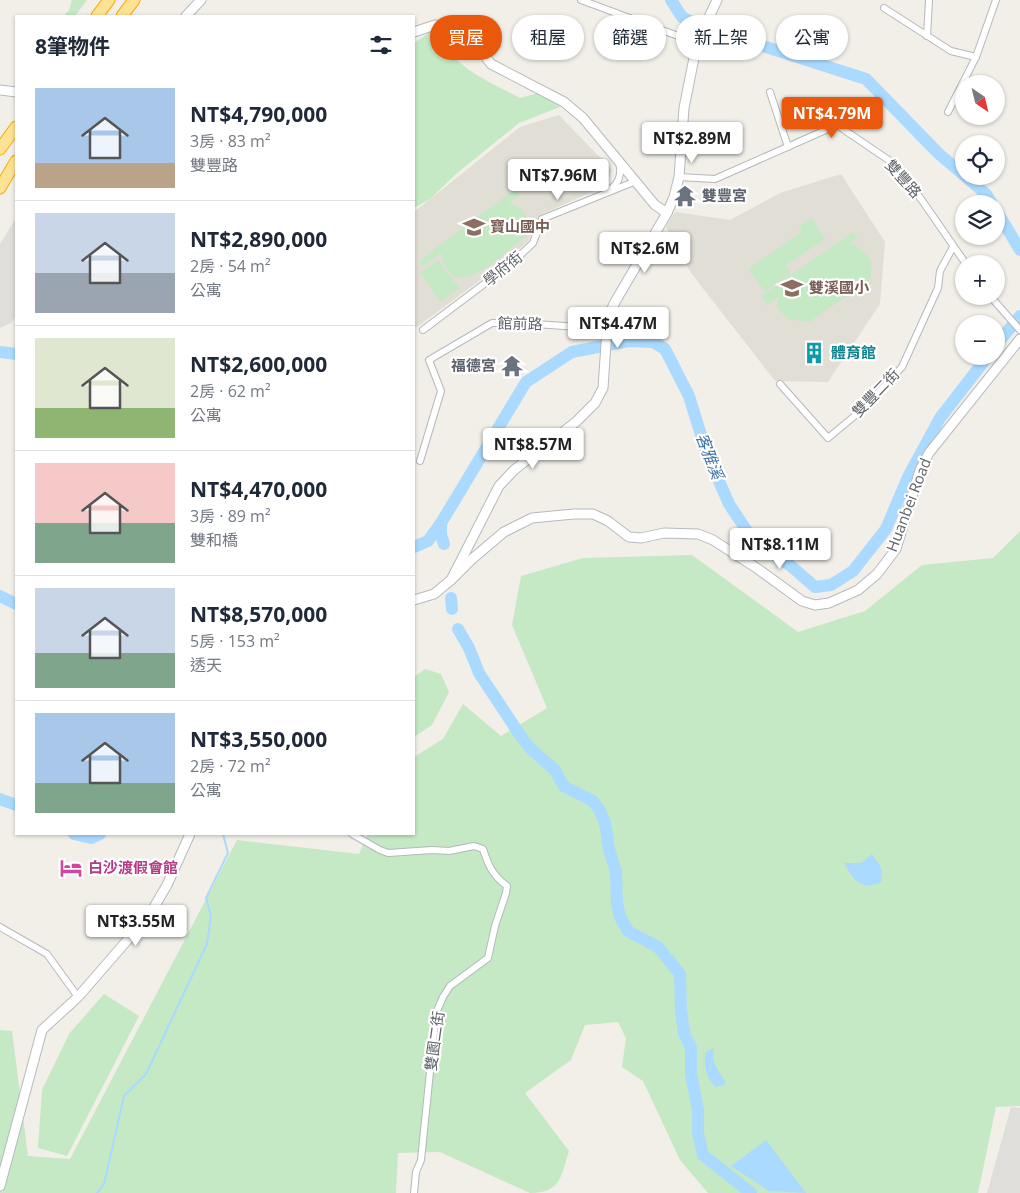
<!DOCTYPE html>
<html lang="zh-TW">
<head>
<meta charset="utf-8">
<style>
	body { margin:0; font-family:"Open Sans","Noto Sans TC",sans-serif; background:#f6f6f7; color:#1f2937; height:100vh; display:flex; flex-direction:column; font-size:19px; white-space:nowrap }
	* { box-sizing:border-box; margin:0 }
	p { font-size:16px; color:#747a83 }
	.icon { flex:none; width:28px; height:28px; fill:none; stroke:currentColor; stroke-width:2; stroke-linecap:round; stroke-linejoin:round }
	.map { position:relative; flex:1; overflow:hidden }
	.side { position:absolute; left:15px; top:15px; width:400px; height:820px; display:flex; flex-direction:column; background:#fff; border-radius:0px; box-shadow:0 1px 4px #0004 }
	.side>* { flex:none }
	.guide { position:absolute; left:430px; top:15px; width:475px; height:45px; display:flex; gap:10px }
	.needle { width:32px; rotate:145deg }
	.fabs { position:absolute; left:955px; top:75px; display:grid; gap:10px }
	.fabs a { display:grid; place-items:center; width:50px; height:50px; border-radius:50%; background:#fff; box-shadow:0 1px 4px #0004; font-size:25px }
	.price { position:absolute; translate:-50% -42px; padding:0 11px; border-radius:5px; background:#fff; color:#222; font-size:16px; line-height:32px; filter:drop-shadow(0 1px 2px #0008) }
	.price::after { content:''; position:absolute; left:50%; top:30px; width:15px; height:11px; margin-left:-8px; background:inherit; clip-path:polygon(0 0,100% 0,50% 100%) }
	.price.current { background:#ea580c; color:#fff }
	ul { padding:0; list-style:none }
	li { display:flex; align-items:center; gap:15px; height:125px; padding:0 20px }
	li+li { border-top:1px solid #e0e1e3 }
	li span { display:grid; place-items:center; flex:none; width:140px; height:100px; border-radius:0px; color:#555 }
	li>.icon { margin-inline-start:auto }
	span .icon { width:60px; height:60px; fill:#fffc; stroke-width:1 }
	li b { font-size:21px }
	h2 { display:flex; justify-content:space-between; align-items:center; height:60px; padding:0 20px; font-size:21px }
	.tag { padding:0 18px; border-radius:22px; background:#fff; box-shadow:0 1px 4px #0004; font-size:18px; line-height:45px }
	.tag.current { background:#ea580c; color:#fff }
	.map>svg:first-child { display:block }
	.industrial { fill:#e0deda }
	.education { fill:#e1ded6 }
	.green { fill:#c5e8c5 }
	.water { fill:#aadaff }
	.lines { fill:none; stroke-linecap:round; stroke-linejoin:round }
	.stream { stroke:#aadaff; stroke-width:2 }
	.river { stroke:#aadaff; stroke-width:12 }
	.street-casing { stroke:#b5b8bc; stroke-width:8 }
	.secondary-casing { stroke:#b6babf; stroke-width:11 }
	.highway-casing { stroke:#f9ab00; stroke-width:13 }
	.street { stroke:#fff; stroke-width:6 }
	.secondary { stroke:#fff; stroke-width:9 }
	.highway { stroke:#fde293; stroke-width:11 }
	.labels { text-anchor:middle; stroke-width:4.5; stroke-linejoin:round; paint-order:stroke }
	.street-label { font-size:15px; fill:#5f6368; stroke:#fff }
	.worship-label { font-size:15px; font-weight:bold; fill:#5b616d; stroke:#fff; text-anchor:start }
	.education-label { font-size:15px; font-weight:bold; fill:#785e54; stroke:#fff; text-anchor:start }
	.culture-label { font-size:15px; font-weight:bold; fill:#0d838f; stroke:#fff; text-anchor:start }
	.hotel-label { font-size:15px; font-weight:bold; fill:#b23c85; stroke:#fff; text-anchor:start }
	.water-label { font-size:16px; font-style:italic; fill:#4174aa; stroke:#fff }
</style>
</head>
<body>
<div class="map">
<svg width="1020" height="1193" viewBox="0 0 1020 1193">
	<rect width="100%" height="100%" fill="#f1efe8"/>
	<!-- industrial -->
	<g class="industrial">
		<polygon points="16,218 16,316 11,323 0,328 0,244"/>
		<polygon points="1011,1107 1020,1108 1020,1193 987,1193"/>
	</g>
	<!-- education -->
	<g class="education">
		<polygon points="559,115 612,170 608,180 601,188 542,214 528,241 506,261 414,329 414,212 520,127"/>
		<polygon points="841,174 885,242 880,304 828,382 775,381 691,273 666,227 675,212 730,220 780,193"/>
	</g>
	<!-- green -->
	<g class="green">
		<polygon points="72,0 87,0 75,16 64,16 69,10"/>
		<path d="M439 26C441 32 442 38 445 44 458 70 496 85 520 98L538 93 560 107 519 123 456 174 430 199 414 208V43Z"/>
		<path d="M515 189 519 195 509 203C527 208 530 219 525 237 504 253 450 309 442 253L423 266 419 261Z"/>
		<polygon points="812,218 825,239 786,265 791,273 765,291 748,269 802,232 799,226"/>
		<path d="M853 232 858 237 850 243C867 252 876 260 869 281L809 322 788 319 777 307 778 297 767 305 761 296Z"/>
		<polygon points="438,260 459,288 441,301 420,273"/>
		<path d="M1020 531V1106L996 1107 978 1193H708L680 1160 643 1081 622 1067 626 1038 618 1022 585 1025 571 1060 525 1093 569 1151C561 1176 561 1193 530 1193L440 1152 398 1153 396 1193H0V1030L12 1031 28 1156 70 1159 237 840 359 854 368 834H414V757L443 739 463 704 501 736 547 708 512 625 521 576 583 558 692 555 798 632 865 611 922 565 993 558Z"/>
		<polygon points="425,669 441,674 449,692 432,725 414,737 414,677"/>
		<polygon points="104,994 139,1016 67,1156 38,1148 42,1090 69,1034"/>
	</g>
	<!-- water -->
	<g class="water">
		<path d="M872 854 882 869 881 882C860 891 854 880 844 863H861Z"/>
		<path d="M714 1048 713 1061 726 1084 716 1087C705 1077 705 1068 705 1053Z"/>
		<polygon points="766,1140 806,1193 769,1191 731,1166"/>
	</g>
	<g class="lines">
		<!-- stream -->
		<polyline class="stream" points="97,1193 104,1184 124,1096 146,1074 207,944 211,916 206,898 228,853 223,834"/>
		<!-- river -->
		<g class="river">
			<polyline points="671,0 682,17 697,25 866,79 939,154 964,175"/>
			<polyline points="965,176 986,194 992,204"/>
			<polyline points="996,210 1020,250"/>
			<polyline points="996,345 1020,316"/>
			<polyline points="0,352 16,354"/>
			<polyline points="441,523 441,535 444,544"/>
			<polyline points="414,547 428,541 441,523 526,382 572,352 628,341 653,342 665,349 689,396 706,451 729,504 753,540 791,566 815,587 831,585 853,571 886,529 908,477 940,418 988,356"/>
			<polyline points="0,596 16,604"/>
			<polyline points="451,598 452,609"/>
			<polyline points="458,629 469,648 479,673 522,738 531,749 555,770 560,780 565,787 593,801 600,811 605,823 609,849 616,872 617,903 620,917 628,931 658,947 680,974 681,1010 684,1033 691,1048 691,1074 698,1110 698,1133 703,1155 751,1193"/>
			<polyline points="0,799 16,805"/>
			<polyline points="74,834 91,838 100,834"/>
		</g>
		<!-- street casing -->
		<g class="street-casing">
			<g id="street">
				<polyline points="581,0 697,43"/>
				<polyline points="884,8 951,51 976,57"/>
				<polyline points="927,36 929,0"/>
				<polyline points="770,92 788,147"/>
				<polyline points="948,112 976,57 996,0"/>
				<polyline points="679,177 715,179 837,125 890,161 921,199 966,264"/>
				<path d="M610 189C619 184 622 173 619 163"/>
				<polyline points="990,296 1020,330"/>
				<polyline points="423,330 512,263 533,243 542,219 636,181"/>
				<polyline points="780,384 828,438 863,409 902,367 938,288 940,271 953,247"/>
				<polyline points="420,461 441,391 429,360 492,323 521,323 607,329"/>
				<path d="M352 834 380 850 388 853 432 850 449 851 474 846 483 849C488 865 493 876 507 886L506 893 495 926 488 958 450 986 443 997 436 1013 421 1160 416 1172 414 1193"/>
				<polyline points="0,927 47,954 78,997"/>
			</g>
		</g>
		<!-- secondary casing -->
		<g class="secondary-casing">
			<g id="secondary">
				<polyline points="186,16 201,0"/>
				<polyline points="414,32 435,25 451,28 477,45 491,64 564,102 583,118 655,205 667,213"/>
				<polyline points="0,90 16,92"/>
				<polyline points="451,580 472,559 504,532 532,518 574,514 593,514 608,521 629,537 641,538 664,533 698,534 713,540 758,569 802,601 815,605 829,603 858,590 877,574 896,549 920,470 929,453 1020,339"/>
				<polyline points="414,600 434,594 451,580 499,486 514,470 577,421 595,403 603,388 607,329 609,315 615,302 667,213 674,197 679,177 684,108 697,43 717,0"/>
				<polyline points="0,1186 42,1030 78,997 150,914 167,885 190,834"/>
			</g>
		</g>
		<!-- highway casing -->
		<g class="highway-casing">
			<g id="highway">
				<polyline points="97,16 109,0"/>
				<polyline points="122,16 134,0"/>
				<polyline points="0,149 16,127"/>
				<polyline points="0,188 16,161"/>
			</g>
		</g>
		<!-- street -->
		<use href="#street" class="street"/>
		<!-- secondary -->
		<use href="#secondary" class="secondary"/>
		<!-- highway -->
		<use href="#highway" class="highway"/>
	</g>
	<!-- icons -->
	<defs>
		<g id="temple-bare" transform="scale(1.725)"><path d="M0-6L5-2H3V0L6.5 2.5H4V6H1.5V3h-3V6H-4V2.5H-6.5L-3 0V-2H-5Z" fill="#6b7280" stroke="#fff" stroke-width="2.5" paint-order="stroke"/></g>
		<g id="school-bare" transform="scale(1.725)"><path d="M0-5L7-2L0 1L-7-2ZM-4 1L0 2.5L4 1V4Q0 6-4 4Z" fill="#8d6e63" stroke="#fff" stroke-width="2.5" paint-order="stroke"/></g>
		<g id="building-bare" transform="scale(1.725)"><path d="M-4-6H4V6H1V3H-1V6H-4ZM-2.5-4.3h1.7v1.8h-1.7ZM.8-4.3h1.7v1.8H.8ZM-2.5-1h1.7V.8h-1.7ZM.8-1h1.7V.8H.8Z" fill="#0f9aa8" stroke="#fff" stroke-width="2.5" paint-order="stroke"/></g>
		<g id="hotel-bare" transform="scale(1.725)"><path d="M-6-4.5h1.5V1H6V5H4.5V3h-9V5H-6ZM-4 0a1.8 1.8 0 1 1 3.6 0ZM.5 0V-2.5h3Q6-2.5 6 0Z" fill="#d1479c" stroke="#fff" stroke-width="2.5" paint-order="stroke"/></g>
	</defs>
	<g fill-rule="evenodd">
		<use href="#temple-bare" x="685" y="196"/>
		<use href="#school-bare" x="474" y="227"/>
		<use href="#school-bare" x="792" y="288"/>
		<use href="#building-bare" x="814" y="353"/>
		<use href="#temple-bare" x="512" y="366"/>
		<use href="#hotel-bare" x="71" y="868"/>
	</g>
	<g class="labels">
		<!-- street labels -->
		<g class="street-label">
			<text transform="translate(903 179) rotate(48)" y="5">雙豐路</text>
			<text transform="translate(503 269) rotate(-39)" y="5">學府街</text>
			<text transform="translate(520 324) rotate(1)" y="5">館前路</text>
			<text transform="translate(876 393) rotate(-46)" y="5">雙豐二街</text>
			<text transform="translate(909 505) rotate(-69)" y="5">Huanbei Road</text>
			<text transform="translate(435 1041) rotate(-82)" y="5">雙園二街</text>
		</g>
		<!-- worship labels -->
		<g class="worship-label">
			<text x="702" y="201">雙豐宮</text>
			<text x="496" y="371" text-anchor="end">福德宮</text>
		</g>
		<!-- education labels -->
		<g class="education-label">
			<text x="490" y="232">寶山國中</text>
			<text x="809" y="293">雙溪國小</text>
		</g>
		<!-- culture labels -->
		<g class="culture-label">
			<text x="831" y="358">體育館</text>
		</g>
		<!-- hotel labels -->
		<g class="hotel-label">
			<text x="88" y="873">白沙渡假會館</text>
		</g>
		<!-- water labels -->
		<g class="water-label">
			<text transform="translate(710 456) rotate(69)" y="6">客雅溪</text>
		</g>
	</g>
</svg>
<div class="fabs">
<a><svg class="needle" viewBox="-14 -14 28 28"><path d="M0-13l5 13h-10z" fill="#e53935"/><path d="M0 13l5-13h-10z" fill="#747a83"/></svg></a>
<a><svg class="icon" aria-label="locate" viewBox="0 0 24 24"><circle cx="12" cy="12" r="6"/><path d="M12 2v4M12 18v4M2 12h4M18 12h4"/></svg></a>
<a><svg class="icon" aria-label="layers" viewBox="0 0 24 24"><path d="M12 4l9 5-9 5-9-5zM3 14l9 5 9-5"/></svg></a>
<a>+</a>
<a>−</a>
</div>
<b class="price current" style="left:832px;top:139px">NT$4.79M</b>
<b class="price" style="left:692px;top:164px">NT$2.89M</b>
<b class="price" style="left:558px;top:201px">NT$7.96M</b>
<b class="price" style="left:645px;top:274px">NT$2.6M</b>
<b class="price" style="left:618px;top:349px">NT$4.47M</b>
<b class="price" style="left:533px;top:470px">NT$8.57M</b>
<b class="price" style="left:780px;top:570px">NT$8.11M</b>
<b class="price" style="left:136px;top:947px">NT$3.55M</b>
<div class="guide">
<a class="tag current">買屋</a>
<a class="tag">租屋</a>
<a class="tag">篩選</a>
<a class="tag">新上架</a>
<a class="tag">公寓</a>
</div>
<section class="side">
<h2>8筆物件<svg class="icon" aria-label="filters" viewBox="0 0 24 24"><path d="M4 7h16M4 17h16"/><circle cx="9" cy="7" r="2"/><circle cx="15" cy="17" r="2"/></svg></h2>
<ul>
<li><span style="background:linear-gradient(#a9c7e8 75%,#b9a48a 0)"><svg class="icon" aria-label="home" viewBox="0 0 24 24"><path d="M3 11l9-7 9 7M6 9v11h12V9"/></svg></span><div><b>NT$4,790,000</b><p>3房 · 83 m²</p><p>雙豐路</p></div></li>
<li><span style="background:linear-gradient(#c9d6e8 60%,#9aa5b1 0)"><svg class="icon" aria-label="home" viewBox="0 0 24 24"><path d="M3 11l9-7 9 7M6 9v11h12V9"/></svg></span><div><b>NT$2,890,000</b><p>2房 · 54 m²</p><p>公寓</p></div></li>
<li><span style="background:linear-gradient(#dfe7d0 70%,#8fb573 0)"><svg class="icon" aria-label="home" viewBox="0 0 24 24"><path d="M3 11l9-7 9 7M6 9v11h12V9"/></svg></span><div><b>NT$2,600,000</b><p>2房 · 62 m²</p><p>公寓</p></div></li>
<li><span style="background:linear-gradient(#f6c9c9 60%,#7fa58c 0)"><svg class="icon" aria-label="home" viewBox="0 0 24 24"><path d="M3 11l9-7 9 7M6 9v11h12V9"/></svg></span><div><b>NT$4,470,000</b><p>3房 · 89 m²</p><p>雙和橋</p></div></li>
<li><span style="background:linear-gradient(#c9d6e8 65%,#7fa58c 0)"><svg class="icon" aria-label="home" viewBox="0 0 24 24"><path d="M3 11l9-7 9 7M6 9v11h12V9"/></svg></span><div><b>NT$8,570,000</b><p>5房 · 153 m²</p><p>透天</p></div></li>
<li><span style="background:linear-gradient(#a9c7e8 70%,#7fa58c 0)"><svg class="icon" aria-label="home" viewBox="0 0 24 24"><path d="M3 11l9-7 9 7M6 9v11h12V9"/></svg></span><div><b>NT$3,550,000</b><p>2房 · 72 m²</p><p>公寓</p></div></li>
</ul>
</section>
</div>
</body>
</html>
